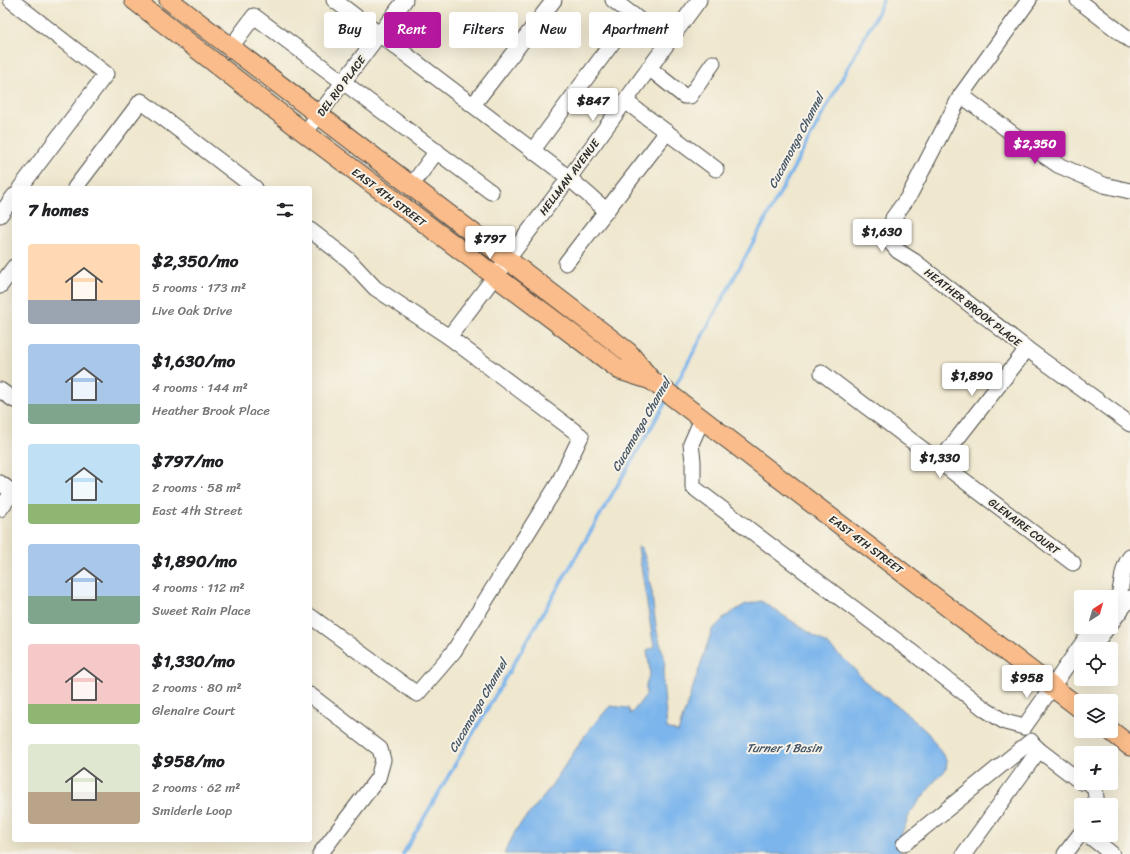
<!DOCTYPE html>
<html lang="en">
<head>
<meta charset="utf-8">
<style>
	body { margin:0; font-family:Sriracha,sans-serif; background:#f2f2f2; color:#202124; height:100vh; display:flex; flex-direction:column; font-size:15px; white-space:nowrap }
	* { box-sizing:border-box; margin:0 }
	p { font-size:13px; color:#757577 }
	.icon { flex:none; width:22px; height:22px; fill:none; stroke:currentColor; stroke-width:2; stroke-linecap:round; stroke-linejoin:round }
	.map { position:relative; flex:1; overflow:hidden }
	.side { position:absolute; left:12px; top:186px; width:300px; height:656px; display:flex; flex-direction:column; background:#fff; border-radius:4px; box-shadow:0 4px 16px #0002 }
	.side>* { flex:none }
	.guide { position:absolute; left:324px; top:12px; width:380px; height:36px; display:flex; gap:8px }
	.needle { width:26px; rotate:37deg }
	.tools { position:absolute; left:1074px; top:590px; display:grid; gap:8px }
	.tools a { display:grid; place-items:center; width:44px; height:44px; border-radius:4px; background:#fff; box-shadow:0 4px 16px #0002; font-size:20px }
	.price { position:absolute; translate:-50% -34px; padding:0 9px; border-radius:4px; background:#fff; color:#222; font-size:13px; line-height:26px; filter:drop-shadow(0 1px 2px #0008) }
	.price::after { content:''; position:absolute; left:50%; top:24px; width:12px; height:9px; margin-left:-6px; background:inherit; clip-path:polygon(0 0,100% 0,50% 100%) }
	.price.current { background:#b5179e; color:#fff }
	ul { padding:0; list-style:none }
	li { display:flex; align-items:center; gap:12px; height:100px; padding:0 16px }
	li span { display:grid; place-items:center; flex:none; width:112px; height:80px; border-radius:4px; color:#555 }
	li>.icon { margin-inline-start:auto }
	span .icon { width:48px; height:48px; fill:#fffc; stroke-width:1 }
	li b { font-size:17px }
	h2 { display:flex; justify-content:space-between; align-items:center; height:48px; padding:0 16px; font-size:17px }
	.chip { padding:0 14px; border-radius:4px; background:#fff; box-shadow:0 4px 16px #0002; font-size:14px; line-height:36px }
	.chip.current { background:#b5179e; color:#fff }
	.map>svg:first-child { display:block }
	.water { fill:#7cb5ec; stroke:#54708c }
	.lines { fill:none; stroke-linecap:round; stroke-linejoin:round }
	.stream { stroke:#7cb5ec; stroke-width:3.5 }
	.minor-casing { stroke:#484743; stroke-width:17 }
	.major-casing { stroke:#484743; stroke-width:21 }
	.minor { stroke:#fff; stroke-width:15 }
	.major { stroke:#f9bc8a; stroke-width:19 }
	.labels { text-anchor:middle; stroke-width:4; stroke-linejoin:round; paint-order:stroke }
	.street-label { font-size:11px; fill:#2b2b2b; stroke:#f7f3e8 }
	.water-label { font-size:12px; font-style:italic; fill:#435465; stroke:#f7f3e8 }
</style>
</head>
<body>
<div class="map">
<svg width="1130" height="854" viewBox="0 0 1130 854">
	<rect width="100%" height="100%" fill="#f7f3e8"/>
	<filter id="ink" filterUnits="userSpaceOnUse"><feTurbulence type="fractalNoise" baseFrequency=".025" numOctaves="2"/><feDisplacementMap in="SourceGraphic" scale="8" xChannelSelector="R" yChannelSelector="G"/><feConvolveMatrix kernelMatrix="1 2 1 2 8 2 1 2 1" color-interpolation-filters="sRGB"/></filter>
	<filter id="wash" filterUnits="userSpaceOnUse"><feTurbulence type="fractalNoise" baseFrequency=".012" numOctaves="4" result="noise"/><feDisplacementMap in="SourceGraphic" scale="16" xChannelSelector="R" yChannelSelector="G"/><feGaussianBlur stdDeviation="0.9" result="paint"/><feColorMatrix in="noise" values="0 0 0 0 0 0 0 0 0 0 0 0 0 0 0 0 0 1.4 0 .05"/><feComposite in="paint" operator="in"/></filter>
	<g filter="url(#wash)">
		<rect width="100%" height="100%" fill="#efe7ce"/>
		<!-- water -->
		<polygon class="water" points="638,547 642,548 649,571 649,581 652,592 653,605 657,632 665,661 663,681 667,728 678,732 712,630 725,617 744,605 761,601 827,644 837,653 852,666 863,680 901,709 928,733 947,761 946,770 938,777 910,813 898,843 901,854 504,854 517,828 545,795 588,731 610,706 628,708 631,714 646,695 646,685 650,672 647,650 654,647"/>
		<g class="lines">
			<!-- stream -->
			<g class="stream">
				<polyline points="673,390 877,14 883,0"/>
				<polyline points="403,854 667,400"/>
			</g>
		</g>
	</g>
	<g filter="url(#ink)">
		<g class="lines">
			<!-- minor casing -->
			<g class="minor-casing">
				<g id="minor">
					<polyline points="11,0 106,74 20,188"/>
					<polyline points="334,0 569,178 607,211"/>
					<polyline points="613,0 668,42"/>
					<polyline points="1029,0 961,95 909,196 893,218 889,241 898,251 914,261 1027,349 1130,424"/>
					<polyline points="1078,0 1130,40"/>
					<polyline points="231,47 254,16 491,192"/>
					<polyline points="649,68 684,96 690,96 713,63"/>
					<polyline points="961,95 1013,134 1058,165 1104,185 1130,191"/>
					<polyline points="625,101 716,169"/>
					<polyline points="473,105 554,0"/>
					<polyline points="305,133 405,0"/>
					<polyline points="533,150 633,15"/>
					<polyline points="411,186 437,151"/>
					<polyline points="75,188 141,101 255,188"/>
					<polyline points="0,215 14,196"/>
					<polyline points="310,230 349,260 375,288 449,337 569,178 699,0"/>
					<polyline points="566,263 667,132"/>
					<polyline points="0,286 14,267"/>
					<polyline points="822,373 1073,563"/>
					<polyline points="0,390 14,400"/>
					<polyline points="702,419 691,444 693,461 693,487 917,656 986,710 1005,722 1024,727"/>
					<polyline points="939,462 1027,349"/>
					<polyline points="0,483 14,493"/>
					<polyline points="0,509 12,493"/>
					<path d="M1111 604C1114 600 1119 596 1120 591 1123 578 1122 568 1130 557"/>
					<polyline points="310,616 417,694 454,651 558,484 581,436 449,337"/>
					<polyline points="1111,623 1130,598"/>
					<polyline points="1091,649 1108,627"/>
					<polyline points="310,695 380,749 383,760 378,778 320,854"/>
					<path d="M1024 727C1048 694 1070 660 1094 627"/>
					<polyline points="1033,744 1039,750 1081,782"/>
					<polyline points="1090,783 1095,790 1097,805"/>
					<polyline points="1088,835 1112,854"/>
					<polyline points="904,844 1031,741"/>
					<polyline points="964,854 1039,750"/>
					<polyline points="1065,854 1081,833"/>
				</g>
			</g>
			<!-- major casing -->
			<g class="major-casing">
				<g id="major">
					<polyline points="134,0 305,133 620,370 651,380"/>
					<polyline points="169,0 628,352 651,380 1081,709"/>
					<polyline points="1111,731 1130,746"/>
				</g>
			</g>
			<!-- minor -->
			<use href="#minor" class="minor"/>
			<!-- major -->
			<use href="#major" class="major"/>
		</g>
	</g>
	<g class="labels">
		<!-- street labels -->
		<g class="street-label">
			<text transform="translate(341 86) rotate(-53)" y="4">DEL RIO PLACE</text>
			<text transform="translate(569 177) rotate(-53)" y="4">HELLMAN AVENUE</text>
			<text transform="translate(389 197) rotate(37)" y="4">EAST 4TH STREET</text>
			<text transform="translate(973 307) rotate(38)" y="4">HEATHER BROOK PLACE</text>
			<text transform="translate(1024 526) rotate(37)" y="4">GLENAIRE COURT</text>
			<text transform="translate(866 544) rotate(37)" y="4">EAST 4TH STREET</text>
		</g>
		<!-- water labels -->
		<g class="water-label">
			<text transform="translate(796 141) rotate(-62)" y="4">Cucamonga Channel</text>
			<text transform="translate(641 425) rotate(-60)" y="4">Cucamonga Channel</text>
			<text transform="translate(478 706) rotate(-60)" y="4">Cucamonga Channel</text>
			<text x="784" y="752">Turner 1 Basin</text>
		</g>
	</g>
</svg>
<div class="tools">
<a><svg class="needle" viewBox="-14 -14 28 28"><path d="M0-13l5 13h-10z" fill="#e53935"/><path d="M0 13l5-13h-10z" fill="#757577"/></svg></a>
<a><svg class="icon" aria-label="locate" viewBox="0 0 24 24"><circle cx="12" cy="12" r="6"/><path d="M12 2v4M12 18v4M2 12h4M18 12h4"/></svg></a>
<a><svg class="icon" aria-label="layers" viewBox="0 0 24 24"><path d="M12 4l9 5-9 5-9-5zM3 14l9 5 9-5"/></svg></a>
<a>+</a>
<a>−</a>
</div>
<b class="price" style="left:593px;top:122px">$847</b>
<b class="price current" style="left:1035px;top:165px">$2,350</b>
<b class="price" style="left:882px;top:253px">$1,630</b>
<b class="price" style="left:490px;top:260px">$797</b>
<b class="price" style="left:972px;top:397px">$1,890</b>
<b class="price" style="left:940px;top:479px">$1,330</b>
<b class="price" style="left:1027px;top:699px">$958</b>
<div class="guide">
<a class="chip">Buy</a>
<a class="chip current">Rent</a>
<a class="chip">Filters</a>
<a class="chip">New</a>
<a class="chip">Apartment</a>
</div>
<section class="side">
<h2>7 homes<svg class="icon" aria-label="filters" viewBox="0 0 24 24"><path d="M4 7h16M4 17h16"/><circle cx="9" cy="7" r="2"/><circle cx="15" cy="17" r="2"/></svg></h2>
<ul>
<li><span style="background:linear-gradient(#ffd9b3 70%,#9aa5b1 0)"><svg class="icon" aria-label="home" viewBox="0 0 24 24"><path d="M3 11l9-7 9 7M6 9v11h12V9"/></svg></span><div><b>$2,350/mo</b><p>5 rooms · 173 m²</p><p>Live Oak Drive</p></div></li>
<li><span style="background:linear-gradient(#a9c7e8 75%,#7fa58c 0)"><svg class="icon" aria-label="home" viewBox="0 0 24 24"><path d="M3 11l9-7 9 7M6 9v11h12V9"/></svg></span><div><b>$1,630/mo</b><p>4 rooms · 144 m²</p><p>Heather Brook Place</p></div></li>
<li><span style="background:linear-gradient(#bfe0f5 75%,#8fb573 0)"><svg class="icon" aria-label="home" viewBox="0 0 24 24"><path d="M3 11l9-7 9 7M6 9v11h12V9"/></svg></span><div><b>$797/mo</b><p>2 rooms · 58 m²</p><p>East 4th Street</p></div></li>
<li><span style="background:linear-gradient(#a9c7e8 65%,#7fa58c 0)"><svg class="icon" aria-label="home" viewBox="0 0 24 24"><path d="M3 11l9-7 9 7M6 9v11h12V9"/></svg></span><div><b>$1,890/mo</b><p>4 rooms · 112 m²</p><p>Sweet Rain Place</p></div></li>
<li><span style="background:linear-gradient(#f6c9c9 75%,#8fb573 0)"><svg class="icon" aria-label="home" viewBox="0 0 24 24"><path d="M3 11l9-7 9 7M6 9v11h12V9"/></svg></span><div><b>$1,330/mo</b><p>2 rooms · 80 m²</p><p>Glenaire Court</p></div></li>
<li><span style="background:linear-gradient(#dfe7d0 60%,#b9a48a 0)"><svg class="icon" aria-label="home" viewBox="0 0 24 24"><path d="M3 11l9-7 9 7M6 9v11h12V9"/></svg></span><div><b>$958/mo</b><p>2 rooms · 62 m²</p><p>Smiderle Loop</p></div></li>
</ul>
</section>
</div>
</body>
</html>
